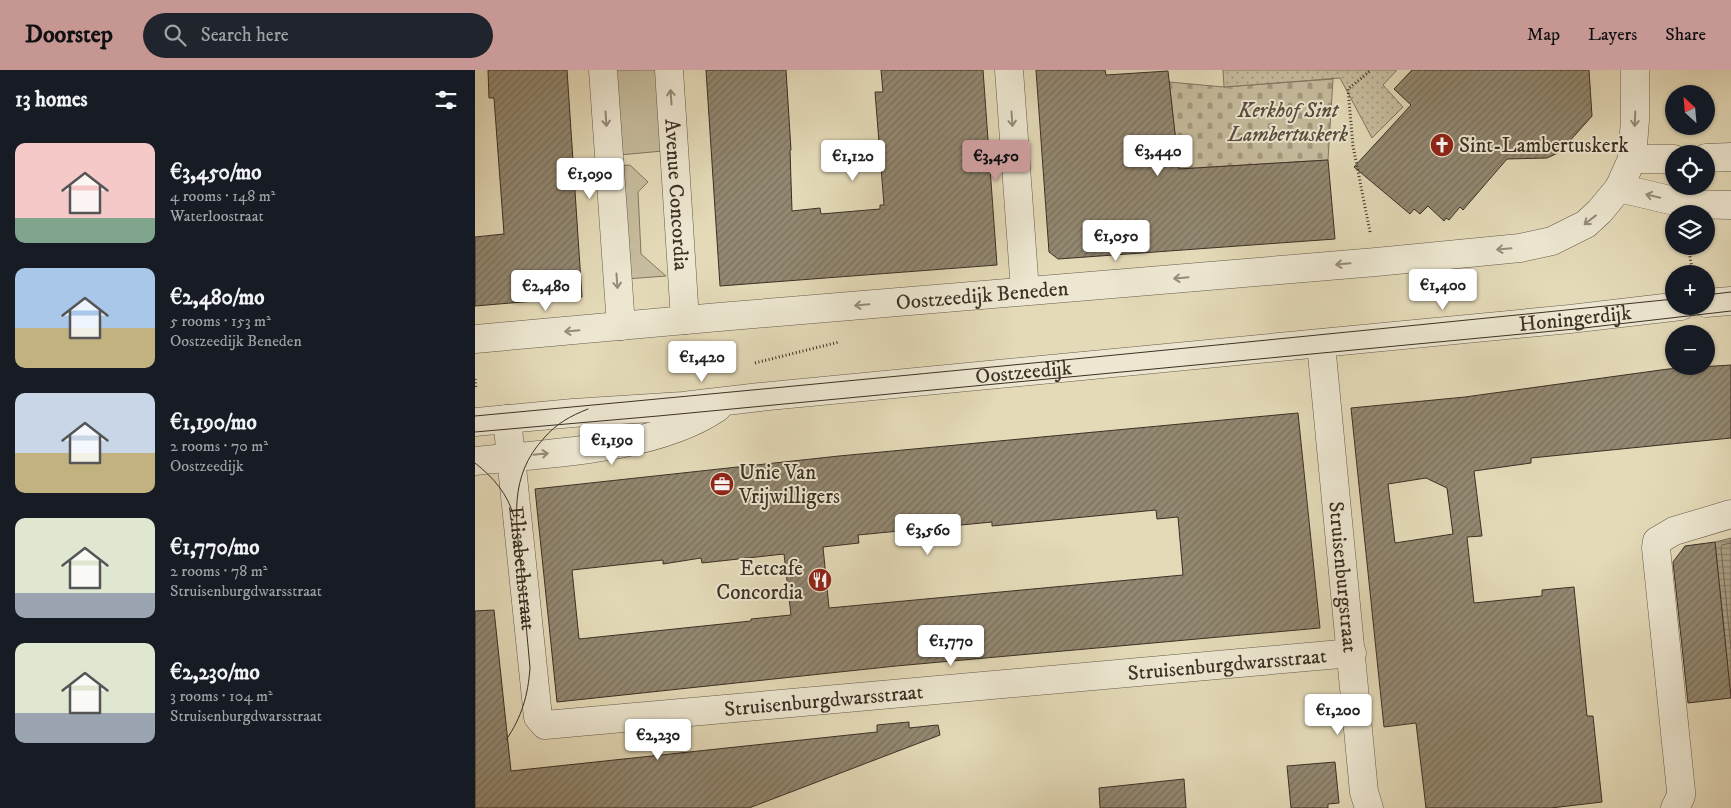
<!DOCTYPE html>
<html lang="en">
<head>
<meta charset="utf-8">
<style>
	body { margin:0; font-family:"IM FELL DW Pica",serif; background:#20242c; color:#f1f3f6; height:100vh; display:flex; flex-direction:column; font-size:19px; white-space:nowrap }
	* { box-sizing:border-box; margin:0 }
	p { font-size:16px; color:#9ea1a6 }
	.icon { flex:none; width:28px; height:28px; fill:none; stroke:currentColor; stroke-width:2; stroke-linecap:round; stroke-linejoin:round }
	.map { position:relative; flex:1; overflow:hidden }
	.details { display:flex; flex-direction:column; background:#171b24; width:475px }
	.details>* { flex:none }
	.needle { width:32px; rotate:334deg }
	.tools { position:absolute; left:1190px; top:15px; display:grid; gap:10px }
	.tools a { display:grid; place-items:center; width:50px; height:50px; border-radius:50%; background:#171b24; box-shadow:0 1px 4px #0004; font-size:25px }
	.price { position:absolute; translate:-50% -42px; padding:0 11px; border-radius:5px; background:#fff; color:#222; font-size:16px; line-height:32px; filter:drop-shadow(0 1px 2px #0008) }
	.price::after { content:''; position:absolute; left:50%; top:30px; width:15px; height:11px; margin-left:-8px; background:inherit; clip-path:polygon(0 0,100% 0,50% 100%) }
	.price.on { background:#c59692; color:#111 }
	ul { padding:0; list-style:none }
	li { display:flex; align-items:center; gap:15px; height:125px; padding:0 15px }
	li span { display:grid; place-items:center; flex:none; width:140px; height:100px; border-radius:10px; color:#555 }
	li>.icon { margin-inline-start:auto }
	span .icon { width:60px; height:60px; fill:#fffc; stroke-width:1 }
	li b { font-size:21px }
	h2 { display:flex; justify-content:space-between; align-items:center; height:60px; padding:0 15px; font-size:21px }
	header { display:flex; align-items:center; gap:30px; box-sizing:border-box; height:70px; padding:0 25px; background:#c59692; color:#111 }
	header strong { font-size:24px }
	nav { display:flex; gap:28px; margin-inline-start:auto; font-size:18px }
	.search { width:350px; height:45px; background:#20242c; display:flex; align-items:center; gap:12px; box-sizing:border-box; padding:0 18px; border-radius:28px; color:#9ea1a6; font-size:19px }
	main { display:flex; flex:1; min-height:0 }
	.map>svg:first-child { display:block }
	.green { fill:#c7bd9f; stroke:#827662 }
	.cemetery { fill:url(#cemetery-stones); stroke:#827662 }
	.park { fill:url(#park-dots); stroke:#827662 }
	.water { fill:url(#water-rules); stroke:#7f735f }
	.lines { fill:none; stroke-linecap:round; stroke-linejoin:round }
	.shore { stroke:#746856; stroke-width:1 }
	.building { fill:url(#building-hatch); stroke:#3c3025; fill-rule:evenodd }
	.minor-casing { stroke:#665a4a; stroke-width:29 }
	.path { stroke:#3c3025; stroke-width:3; stroke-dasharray:1 2.5; stroke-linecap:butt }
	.minor { stroke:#ede7d1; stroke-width:28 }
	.tram { stroke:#3c3025; stroke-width:1 }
	.oneway { stroke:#948c7b }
	.labels { text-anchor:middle; stroke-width:4; stroke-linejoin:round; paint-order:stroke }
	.park-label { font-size:21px; font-style:italic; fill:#584c3d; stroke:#ede7d1 }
	.poi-label { font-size:21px; fill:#3c3025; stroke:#ede7d1; text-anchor:start }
	.street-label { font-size:21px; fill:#3c3025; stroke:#ede7d1 }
</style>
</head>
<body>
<header>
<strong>Doorstep</strong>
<div class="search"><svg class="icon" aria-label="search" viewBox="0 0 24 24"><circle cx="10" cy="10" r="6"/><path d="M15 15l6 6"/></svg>Search here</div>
<nav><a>Map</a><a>Layers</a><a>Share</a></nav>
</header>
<main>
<section class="details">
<h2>13 homes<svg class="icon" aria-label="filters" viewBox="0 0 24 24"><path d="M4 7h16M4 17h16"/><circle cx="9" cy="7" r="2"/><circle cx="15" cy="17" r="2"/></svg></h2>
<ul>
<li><span style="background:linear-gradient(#f6c9c9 75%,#7fa58c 0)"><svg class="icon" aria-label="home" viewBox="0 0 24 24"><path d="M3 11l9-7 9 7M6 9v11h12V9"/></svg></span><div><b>€3,450/mo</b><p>4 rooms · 148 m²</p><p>Waterloostraat</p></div></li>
<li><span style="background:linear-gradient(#a9c7e8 60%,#c2b280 0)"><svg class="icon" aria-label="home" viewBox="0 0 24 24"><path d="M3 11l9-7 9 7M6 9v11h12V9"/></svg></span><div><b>€2,480/mo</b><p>5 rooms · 153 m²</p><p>Oostzeedijk Beneden</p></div></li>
<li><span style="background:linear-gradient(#c9d6e8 60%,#c2b280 0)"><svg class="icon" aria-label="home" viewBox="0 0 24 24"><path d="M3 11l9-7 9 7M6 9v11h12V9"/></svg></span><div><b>€1,190/mo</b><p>2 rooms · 70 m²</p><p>Oostzeedijk</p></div></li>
<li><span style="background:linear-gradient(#dfe7d0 75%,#9aa5b1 0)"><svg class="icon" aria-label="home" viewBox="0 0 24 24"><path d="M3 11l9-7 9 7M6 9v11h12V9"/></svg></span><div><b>€1,770/mo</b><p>2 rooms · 78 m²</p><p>Struisenburgdwarsstraat</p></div></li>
<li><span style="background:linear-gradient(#dfe7d0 70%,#9aa5b1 0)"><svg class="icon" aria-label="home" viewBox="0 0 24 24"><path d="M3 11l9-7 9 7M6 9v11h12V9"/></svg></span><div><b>€2,230/mo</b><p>3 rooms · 104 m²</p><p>Struisenburgdwarsstraat</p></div></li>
</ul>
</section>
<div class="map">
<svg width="1256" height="738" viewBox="0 0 1256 738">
	<defs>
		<pattern id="cemetery-stones" width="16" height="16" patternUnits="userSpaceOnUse" patternTransform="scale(1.25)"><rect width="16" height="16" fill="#c7bd9f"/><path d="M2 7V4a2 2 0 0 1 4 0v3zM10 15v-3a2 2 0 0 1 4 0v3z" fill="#a39a81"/></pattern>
		<pattern id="park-dots" width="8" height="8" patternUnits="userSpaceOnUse" patternTransform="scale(1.25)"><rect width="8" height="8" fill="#c7bd9f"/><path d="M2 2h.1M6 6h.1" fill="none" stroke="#a39a81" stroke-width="1.8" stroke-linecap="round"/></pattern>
		<pattern id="water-rules" width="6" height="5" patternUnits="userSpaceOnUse" patternTransform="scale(1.25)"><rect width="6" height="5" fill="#aba086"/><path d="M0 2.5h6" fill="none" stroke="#8c836d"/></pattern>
		<pattern id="building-hatch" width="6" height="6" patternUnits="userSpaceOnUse" patternTransform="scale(1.25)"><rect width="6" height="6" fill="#938871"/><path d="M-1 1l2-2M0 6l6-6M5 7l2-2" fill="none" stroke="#79705d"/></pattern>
	</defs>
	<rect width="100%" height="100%" fill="#e4dab8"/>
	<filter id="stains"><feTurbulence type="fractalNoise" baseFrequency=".004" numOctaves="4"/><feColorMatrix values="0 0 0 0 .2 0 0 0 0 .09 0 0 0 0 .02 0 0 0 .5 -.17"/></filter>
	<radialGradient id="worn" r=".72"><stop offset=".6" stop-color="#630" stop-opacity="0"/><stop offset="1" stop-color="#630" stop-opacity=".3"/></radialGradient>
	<!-- green -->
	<g class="green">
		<polygon points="138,0 184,0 188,81 144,85"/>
		<polygon points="155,95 173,112 163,122 166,184 191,206 151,209 144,96"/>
	</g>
	<!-- cemetery -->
	<polygon class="cemetery" points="858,9 853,90 704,99 694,12 749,17"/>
	<!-- park -->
	<polygon class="park" points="748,0 922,0 908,15 928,37 897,68 865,8 749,17"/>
	<!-- water -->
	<polygon class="water" points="1256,468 1256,628 1240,472"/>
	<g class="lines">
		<!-- shore -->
		<polyline class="shore" points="1256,473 1247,475 1246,478 1256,579"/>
	</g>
	<!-- building -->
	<g class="building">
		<polygon points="13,0 92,0 107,227 0,236 0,167 29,164 19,28 14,28"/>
		<polygon points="231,0 311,0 316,80 315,80 317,141 345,138 346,144 405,139 405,135 409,135 400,22 408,22 406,0 508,0 522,195 245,216"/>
		<polygon points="561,0 630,0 631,5 693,1 704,99 853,90 860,169 583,189 574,182"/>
		<polygon points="937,0 1114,0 1117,46 1085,82 1072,88 1032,89 988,140 985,137 974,150 971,148 969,151 953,136 945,144 939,139 935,144 879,97 936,35 919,19"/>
		<path d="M1256 295V368L1056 388V393L999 401 1007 466 992 467 999 533 1067 526V520L1099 517 1112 646H1118L1127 732 1076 738H951L941 653 909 657 876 338 990 327 1193 299ZM951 408 972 418 978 464 920 473 913 414Z"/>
		<path d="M823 343 845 558 421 596 82 632 60 419 364 386ZM681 440 682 449 703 447 708 505 354 538 348 477 384 473 383 465 517 452V456ZM309 484 316 545 276 549V551L104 569 97 500 188 490V494L226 488 227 493Z"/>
		<polygon points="1240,472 1256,628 1213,633 1198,492 1210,476"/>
		<polygon points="19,540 36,701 402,662 402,655 434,652 434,658 463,655 465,665 274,738 0,738 0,541"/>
		<polygon points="860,692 864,733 853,734 853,738 816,738 812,696"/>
		<polygon points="709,709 711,738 625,738 624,718"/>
	</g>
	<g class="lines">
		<!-- minor casing -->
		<g class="minor-casing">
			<g id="minor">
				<polyline points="128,0 146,256"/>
				<path id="s1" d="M194 0 210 250"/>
				<polyline points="534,0 550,221"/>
				<polyline points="1231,88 1256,87"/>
				<polyline points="1157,89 1199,89"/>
				<polyline points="1144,118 1212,134 1256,135"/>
				<polyline points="1231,233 1256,231"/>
				<path id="s2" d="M0 269 244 247 901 192 1045 178 1077 171 1111 154 1125 141 1144 118 1157 89 1160 50V0"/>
				<path id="s3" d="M846 274 889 722 894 738"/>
				<path id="s4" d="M32 349 63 647 70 655 877 583"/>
				<path id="s5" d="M0 352 98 343 208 336 285 327 1095 249 1206 236"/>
				<path d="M0 391C74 383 180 380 242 338"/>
				<polyline points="1200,738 1206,726 1206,721 1181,478 1182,471 1199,461 1256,444"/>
			</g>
		</g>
		<!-- path -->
		<g class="path">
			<polyline points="895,162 878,76 873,19 896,0"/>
			<polyline points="1213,176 1218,204"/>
			<polyline points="280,293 364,272"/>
			<polyline points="0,309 1,319"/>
		</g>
		<!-- minor -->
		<use href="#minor" class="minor"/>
		<!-- tram -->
		<g class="tram">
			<polyline points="1231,225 1256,222"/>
			<path d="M0 346C400 309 799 270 1199 229"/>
			<polyline points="0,362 183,346 1100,259 1256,241"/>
			<path d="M0 393C18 407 33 424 39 447"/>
			<path d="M31 670C47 647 53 625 55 598 52 565 49 532 46 498 41 450 33 407 69 368 81 354 95 346 113 339"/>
		</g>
	</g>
	<!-- one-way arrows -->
	<defs><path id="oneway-shaft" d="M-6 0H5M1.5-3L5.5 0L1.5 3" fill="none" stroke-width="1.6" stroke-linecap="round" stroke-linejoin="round" transform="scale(1.25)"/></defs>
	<g class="oneway">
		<use href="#oneway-shaft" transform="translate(196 27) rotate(-94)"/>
		<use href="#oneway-shaft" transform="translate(131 49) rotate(86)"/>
		<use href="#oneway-shaft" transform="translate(537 49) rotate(86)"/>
		<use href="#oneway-shaft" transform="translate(1160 49) rotate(92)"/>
		<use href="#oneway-shaft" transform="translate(1178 126) rotate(-166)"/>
		<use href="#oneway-shaft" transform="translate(1115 150) rotate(142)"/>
		<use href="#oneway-shaft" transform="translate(1029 179) rotate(175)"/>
		<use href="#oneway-shaft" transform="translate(868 194) rotate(175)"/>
		<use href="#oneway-shaft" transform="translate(706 208) rotate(175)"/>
		<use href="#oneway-shaft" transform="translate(142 211) rotate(86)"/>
		<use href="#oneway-shaft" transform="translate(387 235) rotate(175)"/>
		<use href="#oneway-shaft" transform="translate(97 261) rotate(175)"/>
		<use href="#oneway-shaft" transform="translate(66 384) rotate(-6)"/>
	</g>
	<!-- icons -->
	<defs>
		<g id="church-disc" transform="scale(1.25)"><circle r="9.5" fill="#8f2418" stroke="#ede7d1"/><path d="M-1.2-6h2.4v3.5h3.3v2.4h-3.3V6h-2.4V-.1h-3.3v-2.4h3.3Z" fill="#fff"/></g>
		<g id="office-disc" transform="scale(1.25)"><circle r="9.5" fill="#8f2418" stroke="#ede7d1"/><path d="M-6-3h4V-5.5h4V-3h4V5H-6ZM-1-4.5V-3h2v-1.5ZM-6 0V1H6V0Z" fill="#fff"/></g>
		<g id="restaurant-disc" transform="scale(1.25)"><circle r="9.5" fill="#8f2418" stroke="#ede7d1"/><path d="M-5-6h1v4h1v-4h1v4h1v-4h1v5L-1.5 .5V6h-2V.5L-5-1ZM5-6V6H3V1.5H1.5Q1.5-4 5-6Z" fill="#fff"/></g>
	</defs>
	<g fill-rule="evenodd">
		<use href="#church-disc" x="967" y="75"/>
		<use href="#office-disc" x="247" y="414"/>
		<use href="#restaurant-disc" x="345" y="510"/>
	</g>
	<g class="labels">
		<!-- park labels -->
		<g class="park-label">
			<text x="813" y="47">Kerkhof Sint<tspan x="813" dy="24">Lambertuskerk</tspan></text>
		</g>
		<!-- poi labels -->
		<g class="poi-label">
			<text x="984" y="82">Sint-Lambertuskerk</text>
			<text x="264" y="409">Unie Van<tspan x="264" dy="24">Vrijwilligers</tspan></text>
			<text x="328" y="505" text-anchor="end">Eetcafe<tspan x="328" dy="24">Concordia</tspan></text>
		</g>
		<!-- street labels -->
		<g class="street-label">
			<text dy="7" stroke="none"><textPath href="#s1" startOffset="125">Avenue Concordia</textPath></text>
			<text dy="7" stroke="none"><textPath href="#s2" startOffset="509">Oostzeedijk Beneden</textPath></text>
			<text dy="7" stroke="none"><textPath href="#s5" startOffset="1105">Honingerdijk</textPath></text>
			<text dy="7" stroke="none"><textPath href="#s5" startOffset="551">Oostzeedijk</textPath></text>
			<text dy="7" stroke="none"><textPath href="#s4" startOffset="150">Elisabethstraat</textPath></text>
			<text dy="7" stroke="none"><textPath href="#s3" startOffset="234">Struisenburgstraat</textPath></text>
			<text dy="7" stroke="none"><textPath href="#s4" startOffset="995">Struisenburgdwarsstraat</textPath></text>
			<text dy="7" stroke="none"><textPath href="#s4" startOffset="590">Struisenburgdwarsstraat</textPath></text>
		</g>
	</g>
	<rect width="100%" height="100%" filter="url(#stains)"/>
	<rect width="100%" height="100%" fill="url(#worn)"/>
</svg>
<div class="tools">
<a><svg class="needle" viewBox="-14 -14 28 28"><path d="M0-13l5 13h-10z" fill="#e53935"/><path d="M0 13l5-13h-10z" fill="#9ea1a6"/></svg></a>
<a><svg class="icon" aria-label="locate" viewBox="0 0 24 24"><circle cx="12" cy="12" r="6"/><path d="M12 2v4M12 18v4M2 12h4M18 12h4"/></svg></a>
<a><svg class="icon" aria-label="layers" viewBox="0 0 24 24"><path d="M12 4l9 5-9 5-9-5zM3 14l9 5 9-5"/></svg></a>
<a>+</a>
<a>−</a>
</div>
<b class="price" style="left:683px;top:107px">€3,440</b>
<b class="price" style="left:378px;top:112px">€1,120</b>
<b class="price on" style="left:521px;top:112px">€3,450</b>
<b class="price" style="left:115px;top:130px">€1,090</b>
<b class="price" style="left:641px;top:192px">€1,050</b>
<b class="price" style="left:968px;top:241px">€1,400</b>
<b class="price" style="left:71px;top:242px">€2,480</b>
<b class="price" style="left:227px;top:313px">€1,420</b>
<b class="price" style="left:137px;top:396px">€1,190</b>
<b class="price" style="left:453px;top:486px">€3,560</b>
<b class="price" style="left:476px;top:597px">€1,770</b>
<b class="price" style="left:863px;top:666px">€1,200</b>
<b class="price" style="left:183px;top:691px">€2,230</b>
</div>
</main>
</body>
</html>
